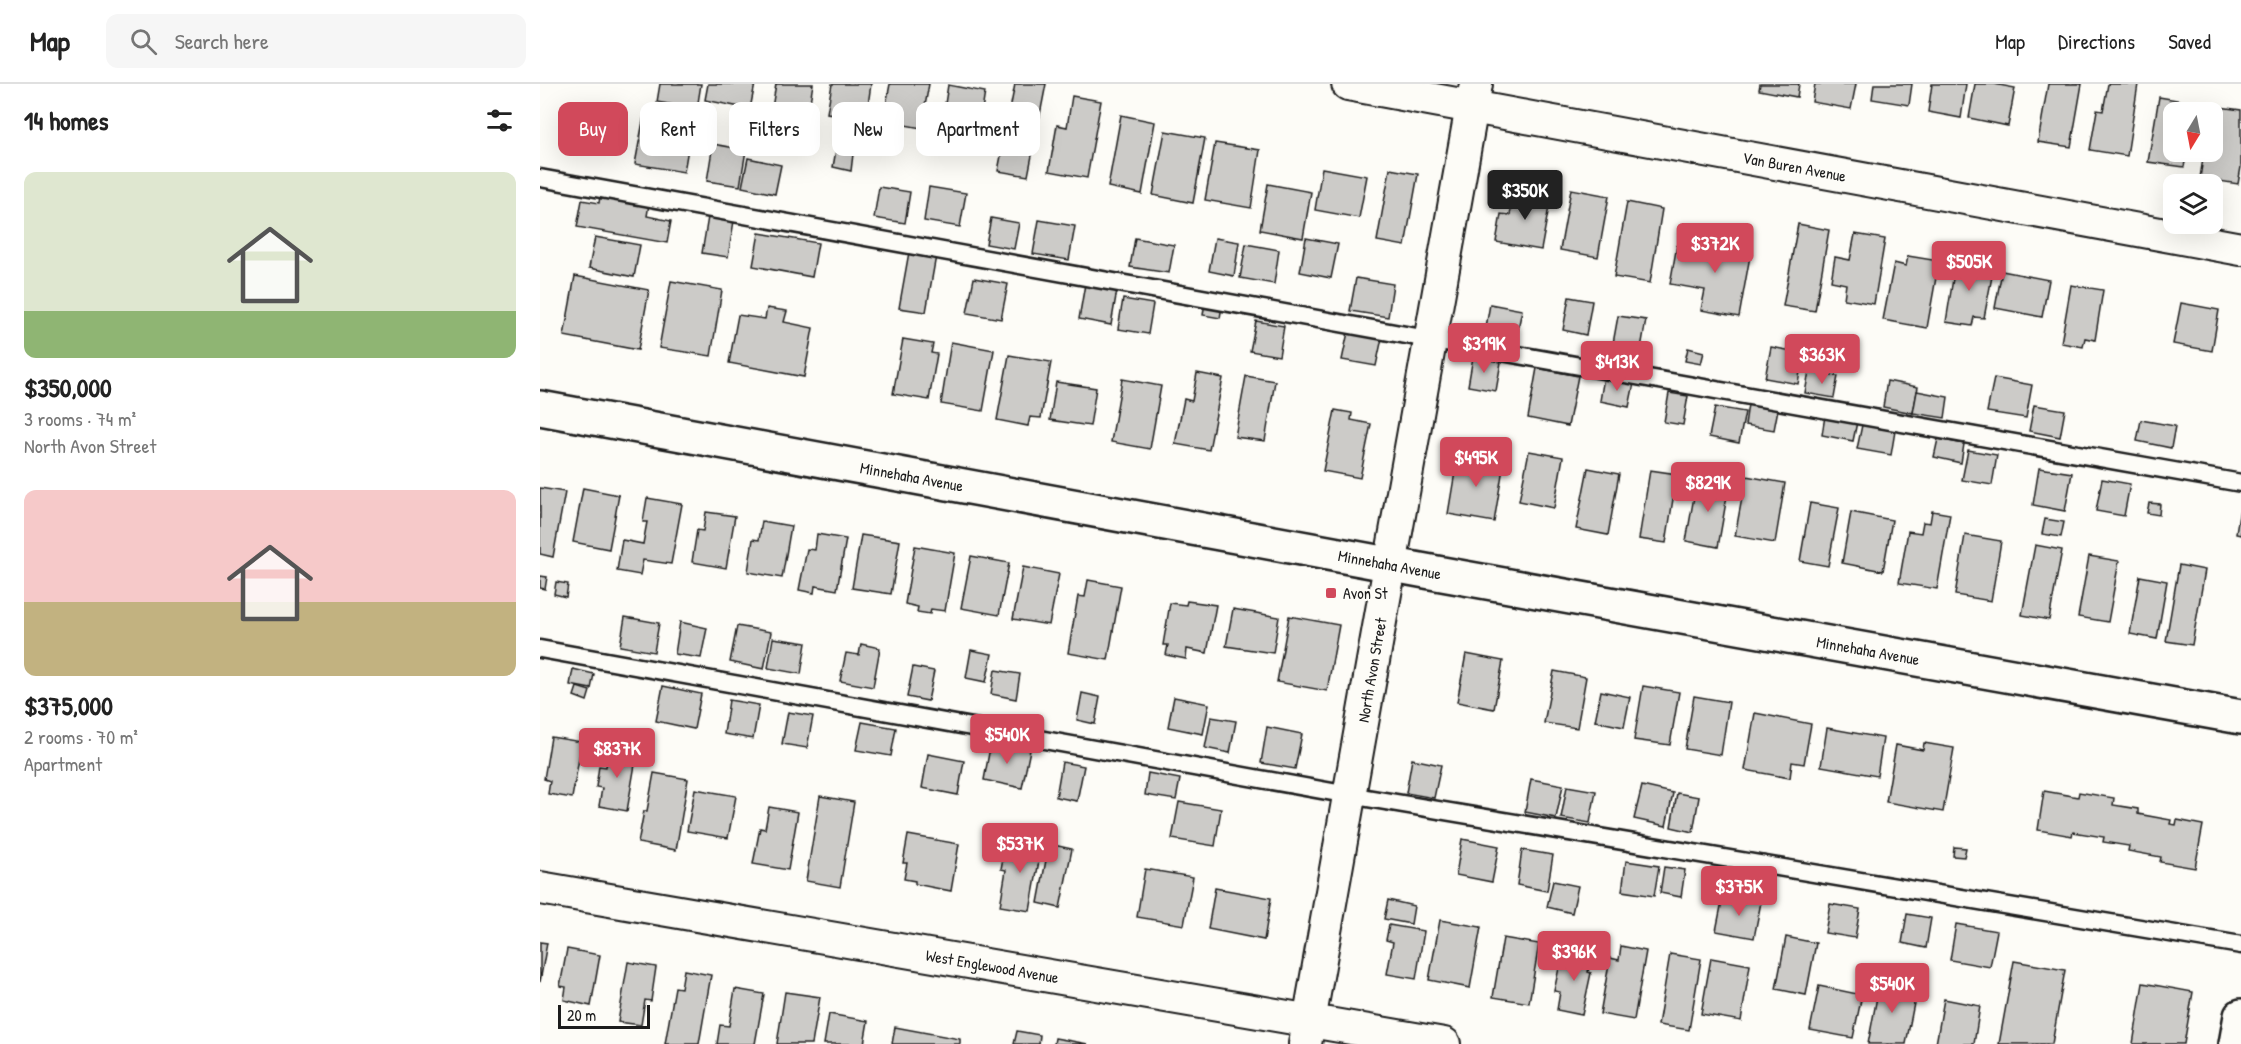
<!DOCTYPE html>
<html lang="en">
<head>
<meta charset="utf-8">
<style>
	body { margin:0; font-family:"Patrick Hand",sans-serif; background:#f6f6f6; color:#222; height:100vh; display:flex; flex-direction:column; font-size:22px; white-space:nowrap }
	* { box-sizing:border-box; margin:0 }
	p { font-size:20px; color:#767676 }
	.icon { flex:none; width:33px; height:33px; fill:none; stroke:currentColor; stroke-width:2; stroke-linecap:round; stroke-linejoin:round }
	.map { position:relative; flex:1; overflow:hidden }
	.side { display:flex; flex-direction:column; background:#fff; width:540px }
	.side>* { flex:none }
	.banner { position:absolute; left:18px; top:18px; width:570px; height:54px; display:flex; gap:12px }
	.needle { width:39px; rotate:190deg }
	.fabs { position:absolute; left:1623px; top:18px; display:grid; gap:12px }
	.fabs a { display:grid; place-items:center; width:60px; height:60px; border-radius:12px; background:#fff; box-shadow:0 6px 24px #0002; font-size:30px }
	.scale { position:absolute; left:18px; bottom:15px; width:92px; box-sizing:border-box; padding-left:6px; border:3px solid #1c1c1c; border-top:0; font-size:16px; line-height:21px; white-space:nowrap; color:#1c1c1c; -webkit-text-stroke:4px #fdfcf7; paint-order:stroke }
	.price { position:absolute; translate:-50% -51px; padding:0 14px; border-radius:6px; background:#d1495b; color:#fff; font-size:20px; line-height:39px; filter:drop-shadow(0 2px 3px #0008) }
	.price::after { content:''; position:absolute; left:50%; top:36px; width:18px; height:14px; margin-left:-9px; background:inherit; clip-path:polygon(0 0,100% 0,50% 100%) }
	.price.active { background:#222; color:#fff }
	ul { padding:0; list-style:none }
	li { display:grid; align-content:center; gap:12px; height:318px; padding:0 24px }
	li span { display:grid; place-items:center; height:186px; border-radius:12px; color:#555 }
	li>.icon { margin-inline-start:auto }
	span .icon { width:108px; height:108px; fill:#fffc; stroke-width:1 }
	li b { font-size:26px }
	h2 { display:flex; justify-content:space-between; align-items:center; height:72px; padding:0 24px; font-size:26px }
	.tag { padding:0 21px; border-radius:12px; background:#fff; box-shadow:0 6px 24px #0002; font-size:21px; line-height:54px }
	.tag.active { background:#d1495b; color:#fff }
	header { display:flex; align-items:center; gap:36px; box-sizing:border-box; height:84px; padding:0 30px; background:#fff; border-bottom:2px solid #e0e0e0 }
	header strong { font-size:28px }
	nav { display:flex; gap:33px; margin-inline-start:auto; font-size:21px }
	.search { width:420px; height:54px; background:#f6f6f6; display:flex; align-items:center; gap:15px; box-sizing:border-box; padding:0 21px; border-radius:12px; color:#767676; font-size:22px }
	main { display:flex; flex:1; min-height:0 }
	.map>svg:first-child { display:block }
	.building { fill:#cccbc8; stroke:#1c1c1c; stroke-width:1.5 }
	.lines { fill:none; stroke-linecap:round; stroke-linejoin:round }
	.lane-casing { stroke:#1c1c1c; stroke-width:21 }
	.street-casing { stroke:#1c1c1c; stroke-width:36 }
	.secondary-casing { stroke:#1c1c1c; stroke-width:38 }
	.lane { stroke:#fdfcf7; stroke-width:16 }
	.street { stroke:#fdfcf7; stroke-width:32 }
	.secondary { stroke:#fdfcf7; stroke-width:33 }
	.poi-dot { fill:#d1495b; stroke:#fdfcf7; stroke-width:2 }
	.labels { text-anchor:middle; stroke-width:4.5; stroke-linejoin:round; paint-order:stroke }
	.street-label { font-size:16px; fill:#1c1c1c; stroke:#fdfcf7 }
	.poi-label { font-size:16px; fill:#1c1c1c; stroke:#fdfcf7; text-anchor:start }
</style>
</head>
<body>
<header>
<strong>Map</strong>
<div class="search"><svg class="icon" aria-label="search" viewBox="0 0 24 24"><circle cx="10" cy="10" r="6"/><path d="M15 15l6 6"/></svg>Search here</div>
<nav><a>Map</a><a>Directions</a><a>Saved</a></nav>
</header>
<main>
<section class="side">
<h2>14 homes<svg class="icon" aria-label="filters" viewBox="0 0 24 24"><path d="M4 7h16M4 17h16"/><circle cx="9" cy="7" r="2"/><circle cx="15" cy="17" r="2"/></svg></h2>
<ul>
<li><span style="background:linear-gradient(#dfe7d0 75%,#8fb573 0)"><svg class="icon" aria-label="home" viewBox="0 0 24 24"><path d="M3 11l9-7 9 7M6 9v11h12V9"/></svg></span><div><b>$350,000</b><p>3 rooms · 74 m²</p><p>North Avon Street</p></div></li>
<li><span style="background:linear-gradient(#f6c9c9 60%,#c2b280 0)"><svg class="icon" aria-label="home" viewBox="0 0 24 24"><path d="M3 11l9-7 9 7M6 9v11h12V9"/></svg></span><div><b>$375,000</b><p>2 rooms · 70 m²</p><p>Apartment</p></div></li>
</ul>
</section>
<div class="map">
<svg width="1701" height="960" viewBox="0 0 1701 960">
	<rect width="100%" height="100%" fill="#fdfcf7"/>
	<filter id="ink" filterUnits="userSpaceOnUse"><feTurbulence type="fractalNoise" baseFrequency=".0167" numOctaves="2"/><feDisplacementMap in="SourceGraphic" scale="12" xChannelSelector="R" yChannelSelector="G"/><feConvolveMatrix kernelMatrix="1 2 1 2 8 2 1 2 1" color-interpolation-filters="sRGB"/></filter>
	<g filter="url(#ink)">
		<!-- building -->
		<g class="building">
			<polygon points="120,0 161,0 157,25 117,18"/>
			<polygon points="168,0 215,0 210,25 165,16"/>
			<polygon points="236,0 273,0 267,36 231,30"/>
			<polygon points="292,0 331,0 326,35 287,29"/>
			<polygon points="350,0 389,0 381,44 343,37"/>
			<polygon points="475,0 506,0 488,92 458,87"/>
			<polygon points="1220,0 1259,0 1257,13 1219,6"/>
			<polygon points="1275,0 1316,0 1311,25 1272,18"/>
			<polygon points="1334,0 1372,0 1369,21 1332,15"/>
			<polygon points="1392,0 1426,0 1421,34 1388,28"/>
			<polygon points="1435,0 1454,0 1475,4 1468,42 1429,34"/>
			<polygon points="1508,0 1542,0 1531,63 1498,58"/>
			<polygon points="1568,0 1598,0 1587,72 1550,66 1557,26 1563,27"/>
			<polygon points="408,1 445,8 436,64 399,58"/>
			<polygon points="532,12 561,17 547,94 509,87 517,41 527,43"/>
			<polygon points="1619,13 1655,19 1653,28 1634,28 1634,68 1647,68 1644,83 1608,78"/>
			<polygon points="1672,22 1701,26 1701,83 1698,100 1660,94 1664,68 1672,68"/>
			<polygon points="581,31 615,38 602,110 568,103"/>
			<polygon points="104,32 152,41 144,88 95,80"/>
			<polygon points="245,47 267,51 264,67 242,63"/>
			<polygon points="625,47 665,54 653,119 613,111"/>
			<polygon points="675,59 720,66 711,124 665,116"/>
			<polygon points="173,60 206,66 200,102 167,97"/>
			<polygon points="296,66 313,70 311,87 293,83"/>
			<polygon points="208,74 241,81 235,110 202,103"/>
			<polygon points="782,84 827,92 819,134 775,126"/>
			<polygon points="850,85 878,90 865,162 837,157"/>
			<polygon points="728,100 771,108 763,154 720,146"/>
			<polygon points="339,103 370,108 365,139 334,134"/>
			<polygon points="389,103 426,109 420,143 384,137"/>
			<polygon points="974,105 1011,112 1001,166 956,158 961,130 970,131"/>
			<polygon points="1031,105 1069,112 1058,173 1020,166"/>
			<polygon points="60,112 109,120 107,132 131,137 127,159 37,143 42,116 59,119"/>
			<polygon points="1087,118 1122,125 1110,199 1074,193"/>
			<polygon points="168,133 194,137 188,173 162,169"/>
			<polygon points="451,134 479,139 474,165 446,160"/>
			<polygon points="499,136 535,142 529,176 493,170"/>
			<polygon points="1258,140 1289,146 1275,227 1243,222"/>
			<polygon points="219,149 278,159 272,193 213,182"/>
			<polygon points="1315,150 1345,155 1334,220 1304,215 1306,200 1291,197 1295,173 1310,176"/>
			<polygon points="55,153 100,161 94,193 49,184"/>
			<polygon points="595,154 634,161 629,189 590,183"/>
			<polygon points="675,154 699,158 694,192 669,187"/>
			<polygon points="766,154 798,160 791,194 760,188"/>
			<polygon points="1173,154 1212,161 1199,233 1161,226 1165,206 1130,200 1137,161 1171,167"/>
			<polygon points="706,160 739,166 734,200 700,194"/>
			<polygon points="369,168 396,172 386,228 359,224"/>
			<polygon points="1368,172 1399,177 1387,244 1343,236 1354,179 1366,182"/>
			<polygon points="1416,176 1454,182 1444,234 1434,233 1432,242 1406,238"/>
			<polygon points="1462,187 1509,196 1502,233 1455,224"/>
			<polygon points="35,192 109,206 98,266 24,252"/>
			<polygon points="434,194 468,200 461,235 427,229"/>
			<polygon points="816,194 853,200 848,233 810,227"/>
			<polygon points="131,197 182,206 171,272 119,264"/>
			<polygon points="545,200 577,206 571,241 539,235"/>
			<polygon points="1531,201 1563,206 1555,256 1545,254 1543,263 1521,259"/>
			<polygon points="1029,213 1052,217 1046,251 1023,246"/>
			<polygon points="583,215 613,220 608,250 578,245"/>
			<polygon points="665,219 682,222 680,234 663,231"/>
			<polygon points="1641,219 1679,226 1672,267 1633,260"/>
			<polygon points="950,220 982,226 976,255 945,249"/>
			<polygon points="227,224 247,227 244,238 273,244 264,293 189,279 198,231 225,235"/>
			<polygon points="1078,232 1106,236 1100,270 1072,265"/>
			<polygon points="716,237 744,242 739,272 710,267"/>
			<polygon points="808,248 842,254 836,282 802,276"/>
			<polygon points="363,255 393,260 391,269 397,270 389,316 353,310"/>
			<polygon points="411,258 454,266 443,327 401,320"/>
			<polygon points="1231,263 1263,269 1258,300 1225,294"/>
			<polygon points="1148,264 1164,268 1161,280 1145,277"/>
			<polygon points="469,271 511,278 501,334 490,333 488,342 457,336"/>
			<polygon points="933,273 961,278 956,307 928,302"/>
			<polygon points="997,284 1038,292 1028,342 988,334"/>
			<polygon points="1269,287 1298,292 1294,314 1265,309"/>
			<polygon points="657,289 683,294 669,366 635,360 644,315 652,317"/>
			<polygon points="706,292 735,297 725,357 695,353"/>
			<polygon points="1064,293 1094,299 1089,323 1060,317"/>
			<polygon points="1454,294 1492,301 1486,334 1447,328"/>
			<polygon points="582,295 621,302 610,365 571,358"/>
			<polygon points="1347,297 1378,303 1373,329 1343,323"/>
			<polygon points="516,298 556,304 550,342 510,336"/>
			<polygon points="1377,307 1408,313 1405,334 1373,329"/>
			<polygon points="1129,309 1148,312 1143,341 1124,338"/>
			<polygon points="1208,320 1238,325 1234,346 1205,341"/>
			<polygon points="1494,321 1525,326 1520,353 1489,347"/>
			<polygon points="1175,323 1205,328 1199,359 1169,353"/>
			<polygon points="795,326 812,329 811,336 831,340 820,394 783,387"/>
			<polygon points="1285,332 1317,338 1313,357 1282,351"/>
			<polygon points="1601,336 1635,342 1631,364 1597,357"/>
			<polygon points="1322,341 1355,347 1351,371 1317,365"/>
			<polygon points="1398,355 1424,360 1421,379 1394,373"/>
			<polygon points="1428,366 1457,371 1452,401 1422,396"/>
			<polygon points="989,367 1023,373 1014,424 979,417"/>
			<polygon points="918,370 964,378 954,438 908,430"/>
			<polygon points="1048,384 1079,390 1068,451 1036,445"/>
			<polygon points="1499,384 1532,389 1525,427 1493,421"/>
			<polygon points="1110,386 1137,390 1126,459 1099,455"/>
			<polygon points="1206,392 1245,399 1235,459 1195,452"/>
			<polygon points="1562,395 1590,400 1584,432 1556,427"/>
			<polygon points="1157,396 1189,401 1178,463 1146,457"/>
			<polygon points="0,404 25,408 13,473 0,470"/>
			<polygon points="43,404 79,411 69,465 33,458"/>
			<polygon points="107,414 142,420 131,480 103,476 100,491 77,487 82,456 103,460 107,438 103,438"/>
			<polygon points="1701,418 1701,451 1696,450"/>
			<polygon points="1270,419 1299,424 1288,482 1260,477"/>
			<polygon points="1609,419 1620,420 1619,431 1607,429"/>
			<polygon points="1392,427 1410,430 1397,505 1359,499 1368,447 1381,449 1383,438 1390,439"/>
			<polygon points="166,428 195,432 186,484 152,478 157,446 163,447"/>
			<polygon points="1311,428 1352,436 1343,487 1302,479"/>
			<polygon points="1505,435 1524,438 1521,453 1502,450"/>
			<polygon points="222,437 251,442 242,494 208,488 213,455 219,456"/>
			<polygon points="277,450 306,455 297,506 275,502 274,509 259,506 267,465 275,466"/>
			<polygon points="321,451 360,457 351,510 312,504"/>
			<polygon points="1425,451 1461,457 1451,517 1415,511"/>
			<polygon points="1495,461 1522,466 1509,536 1482,531"/>
			<polygon points="375,462 415,469 405,527 391,525 390,530 377,528 378,523 365,520"/>
			<polygon points="431,472 469,479 459,531 421,524"/>
			<polygon points="1549,472 1579,477 1568,538 1538,533"/>
			<polygon points="1639,481 1665,486 1652,561 1626,557"/>
			<polygon points="483,483 519,490 509,541 473,535"/>
			<polygon points="0,492 7,493 5,505 0,504"/>
			<polygon points="1600,492 1627,497 1617,555 1590,550"/>
			<polygon points="548,496 581,502 568,576 528,569 538,512 545,513"/>
			<polygon points="16,498 28,500 26,513 14,510"/>
			<polygon points="647,517 676,521 667,569 647,565 646,575 626,571 628,561 623,561 630,519 646,521"/>
			<polygon points="693,525 739,533 733,569 686,562"/>
			<polygon points="749,532 799,541 787,607 737,598"/>
			<polygon points="85,533 119,539 114,568 80,562"/>
			<polygon points="140,538 167,544 161,574 135,570"/>
			<polygon points="197,542 231,548 224,585 190,578"/>
			<polygon points="233,554 266,559 261,590 228,584"/>
			<polygon points="321,560 340,564 333,603 300,597 306,569 319,571"/>
			<polygon points="431,566 452,570 446,598 426,594"/>
			<polygon points="926,570 963,577 954,625 917,618"/>
			<polygon points="373,583 394,587 388,617 367,613"/>
			<polygon points="33,585 54,590 51,605 30,601"/>
			<polygon points="455,586 480,590 476,615 451,610"/>
			<polygon points="1014,587 1046,593 1037,644 1004,639"/>
			<polygon points="123,602 161,610 154,645 116,637"/>
			<polygon points="1103,602 1139,608 1130,661 1094,656"/>
			<polygon points="37,603 50,607 47,617 34,612"/>
			<polygon points="1061,607 1090,613 1084,643 1055,637"/>
			<polygon points="542,609 560,613 555,640 537,636"/>
			<polygon points="1154,612 1189,618 1181,671 1145,665"/>
			<polygon points="634,613 669,620 663,650 628,643"/>
			<polygon points="189,616 219,621 213,655 184,650"/>
			<polygon points="248,628 273,632 267,664 242,660"/>
			<polygon points="1215,629 1271,640 1264,680 1252,678 1250,694 1205,686"/>
			<polygon points="671,633 696,637 690,669 665,664"/>
			<polygon points="322,638 356,644 351,672 316,666"/>
			<polygon points="727,643 762,650 755,685 721,679"/>
			<polygon points="1287,644 1343,654 1337,692 1281,682"/>
			<polygon points="11,653 42,658 32,714 8,710 10,697 4,695"/>
			<polygon points="451,658 490,666 482,704 444,696"/>
			<polygon points="1384,659 1414,664 1403,728 1346,718 1356,661 1383,666"/>
			<polygon points="69,664 97,669 87,727 59,722 62,704 56,703 59,682 66,683"/>
			<polygon points="388,670 424,677 418,711 382,704"/>
			<polygon points="872,675 901,681 894,714 866,709"/>
			<polygon points="522,678 544,682 537,717 516,713"/>
			<polygon points="114,689 148,695 136,766 98,759 104,727 107,727"/>
			<polygon points="608,689 640,695 636,716 605,711"/>
			<polygon points="991,695 1023,701 1016,734 985,728"/>
			<polygon points="1027,702 1056,707 1050,739 1021,734"/>
			<polygon points="1102,702 1133,709 1126,742 1094,735"/>
			<polygon points="155,705 196,712 188,754 147,747"/>
			<polygon points="1504,707 1538,713 1539,708 1574,714 1573,721 1598,725 1598,730 1631,736 1630,740 1636,741 1637,736 1663,741 1655,784 1620,778 1621,773 1588,767 1589,762 1563,758 1564,753 1533,748 1532,752 1498,746"/>
			<polygon points="1137,709 1159,713 1153,748 1131,743"/>
			<polygon points="280,712 314,718 300,803 266,797"/>
			<polygon points="639,718 681,725 675,762 632,755"/>
			<polygon points="229,723 258,728 248,786 213,780 220,744 225,745"/>
			<polygon points="368,751 419,760 411,807 375,800 375,797 364,795 367,779 363,779"/>
			<polygon points="475,755 502,760 490,827 460,822 466,786 461,785 465,763 473,765"/>
			<polygon points="922,755 959,762 952,798 916,791"/>
			<polygon points="509,760 532,765 520,824 498,819"/>
			<polygon points="1414,763 1426,764 1424,773 1413,772"/>
			<polygon points="982,766 1013,771 1007,807 977,801"/>
			<polygon points="1086,777 1119,782 1114,812 1082,807"/>
			<polygon points="1124,783 1145,786 1141,813 1120,809"/>
			<polygon points="605,785 653,793 644,841 597,833"/>
			<polygon points="1013,797 1038,802 1032,829 1007,823"/>
			<polygon points="675,804 731,814 724,856 668,845"/>
			<polygon points="1183,812 1221,818 1214,854 1176,847"/>
			<polygon points="848,816 874,822 871,840 844,835"/>
			<polygon points="1290,820 1320,825 1315,854 1285,849"/>
			<polygon points="1367,830 1391,834 1386,864 1362,859"/>
			<polygon points="900,836 941,843 930,904 889,896"/>
			<polygon points="1416,840 1457,847 1450,883 1410,876"/>
			<polygon points="849,841 884,847 876,895 847,890 853,858 846,856"/>
			<polygon points="1246,853 1276,859 1266,911 1236,905"/>
			<polygon points="963,854 999,860 989,919 953,913"/>
			<polygon points="0,858 7,859 0,898"/>
			<polygon points="1031,862 1045,865 1044,874 1051,875 1048,888 1051,889 1042,931 1017,926 1020,908 1014,907 1019,884 1026,885"/>
			<polygon points="1081,862 1106,867 1094,936 1060,930 1070,874 1079,876"/>
			<polygon points="27,865 60,871 51,922 24,916 26,903 20,902"/>
			<polygon points="1130,870 1161,875 1149,946 1118,941"/>
			<polygon points="1171,874 1210,881 1201,937 1161,930"/>
			<polygon points="1474,877 1525,886 1512,960 1459,960"/>
			<polygon points="88,878 116,883 111,917 105,916 101,941 78,938"/>
			<polygon points="144,886 171,891 159,960 125,960 135,903 141,904"/>
			<polygon points="1340,897 1377,904 1366,960 1328,960"/>
			<polygon points="1603,899 1653,908 1644,960 1593,960"/>
			<polygon points="1279,902 1322,911 1313,954 1270,946"/>
			<polygon points="195,905 224,910 215,960 177,960 180,941 189,942"/>
			<polygon points="245,908 280,913 272,960 237,960"/>
			<polygon points="1404,915 1440,922 1434,960 1396,960"/>
			<polygon points="289,930 328,937 324,960 284,960"/>
			<polygon points="355,943 420,955 420,960 352,960"/>
			<polygon points="477,947 500,951 499,960 474,960"/>
			<polygon points="515,954 548,960 514,960"/>
		</g>
		<g class="lines">
			<!-- lane casing -->
			<g class="lane-casing">
				<g id="lane">
					<polyline points="0,94 888,255 1701,399"/>
					<polyline points="0,565 809,711 1701,861"/>
				</g>
			</g>
			<!-- street casing -->
			<g class="street-casing">
				<g id="street">
					<path id="s1" d="M808 0 1701 165"/>
					<path id="s2" d="M0 804 904 960"/>
					<path id="s3" d="M765 960C824 640 876 320 936 0"/>
				</g>
			</g>
			<!-- secondary casing -->
			<g class="secondary-casing">
				<g id="secondary">
					<path id="s4" d="M0 324 891 488 1701 633"/>
					<polyline points="1696,960 1701,932"/>
				</g>
			</g>
			<!-- lane -->
			<use href="#lane" class="lane"/>
			<!-- street -->
			<use href="#street" class="street"/>
			<!-- secondary -->
			<use href="#secondary" class="secondary"/>
		</g>
	</g>
	<!-- markers -->
	<rect class="poi-dot" x="785" y="503" width="12" height="12" rx="3"/>
	<g class="labels">
		<!-- street labels -->
		<g class="street-label">
			<text dy="6" stroke="none"><textPath href="#s1" startOffset="454">Van Buren Avenue</textPath></text>
			<text dy="6" stroke="none"><textPath href="#s4" startOffset="378">Minnehaha Avenue</textPath></text>
			<text dy="6" stroke="none"><textPath href="#s4" startOffset="864">Minnehaha Avenue</textPath></text>
			<text dy="6" stroke="none"><textPath href="#s4" startOffset="1350">Minnehaha Avenue</textPath></text>
			<text dy="6" stroke="none"><textPath href="#s3" startOffset="380">North Avon Street</textPath></text>
			<text dy="6" stroke="none"><textPath href="#s2" startOffset="459">West Englewood Avenue</textPath></text>
		</g>
		<!-- poi labels -->
		<g class="poi-label">
			<text x="803" y="515">Avon St</text>
		</g>
	</g>
</svg>
<div class="fabs">
<a><svg class="needle" viewBox="-14 -14 28 28"><path d="M0-13l5 13h-10z" fill="#e53935"/><path d="M0 13l5-13h-10z" fill="#767676"/></svg></a>
<a><svg class="icon" aria-label="layers" viewBox="0 0 24 24"><path d="M12 4l9 5-9 5-9-5zM3 14l9 5 9-5"/></svg></a>
</div>
<div class="scale">20 m</div>
<b class="price active" style="left:985px;top:137px">$350K</b>
<b class="price" style="left:1175px;top:190px">$372K</b>
<b class="price" style="left:1429px;top:208px">$505K</b>
<b class="price" style="left:944px;top:290px">$319K</b>
<b class="price" style="left:1282px;top:301px">$363K</b>
<b class="price" style="left:1077px;top:308px">$413K</b>
<b class="price" style="left:936px;top:404px">$495K</b>
<b class="price" style="left:1168px;top:429px">$829K</b>
<b class="price" style="left:467px;top:681px">$540K</b>
<b class="price" style="left:77px;top:695px">$837K</b>
<b class="price" style="left:480px;top:790px">$537K</b>
<b class="price" style="left:1199px;top:833px">$375K</b>
<b class="price" style="left:1034px;top:898px">$396K</b>
<b class="price" style="left:1352px;top:930px">$540K</b>
<div class="banner">
<a class="tag active">Buy</a>
<a class="tag">Rent</a>
<a class="tag">Filters</a>
<a class="tag">New</a>
<a class="tag">Apartment</a>
</div>
</div>
</main>
</body>
</html>
